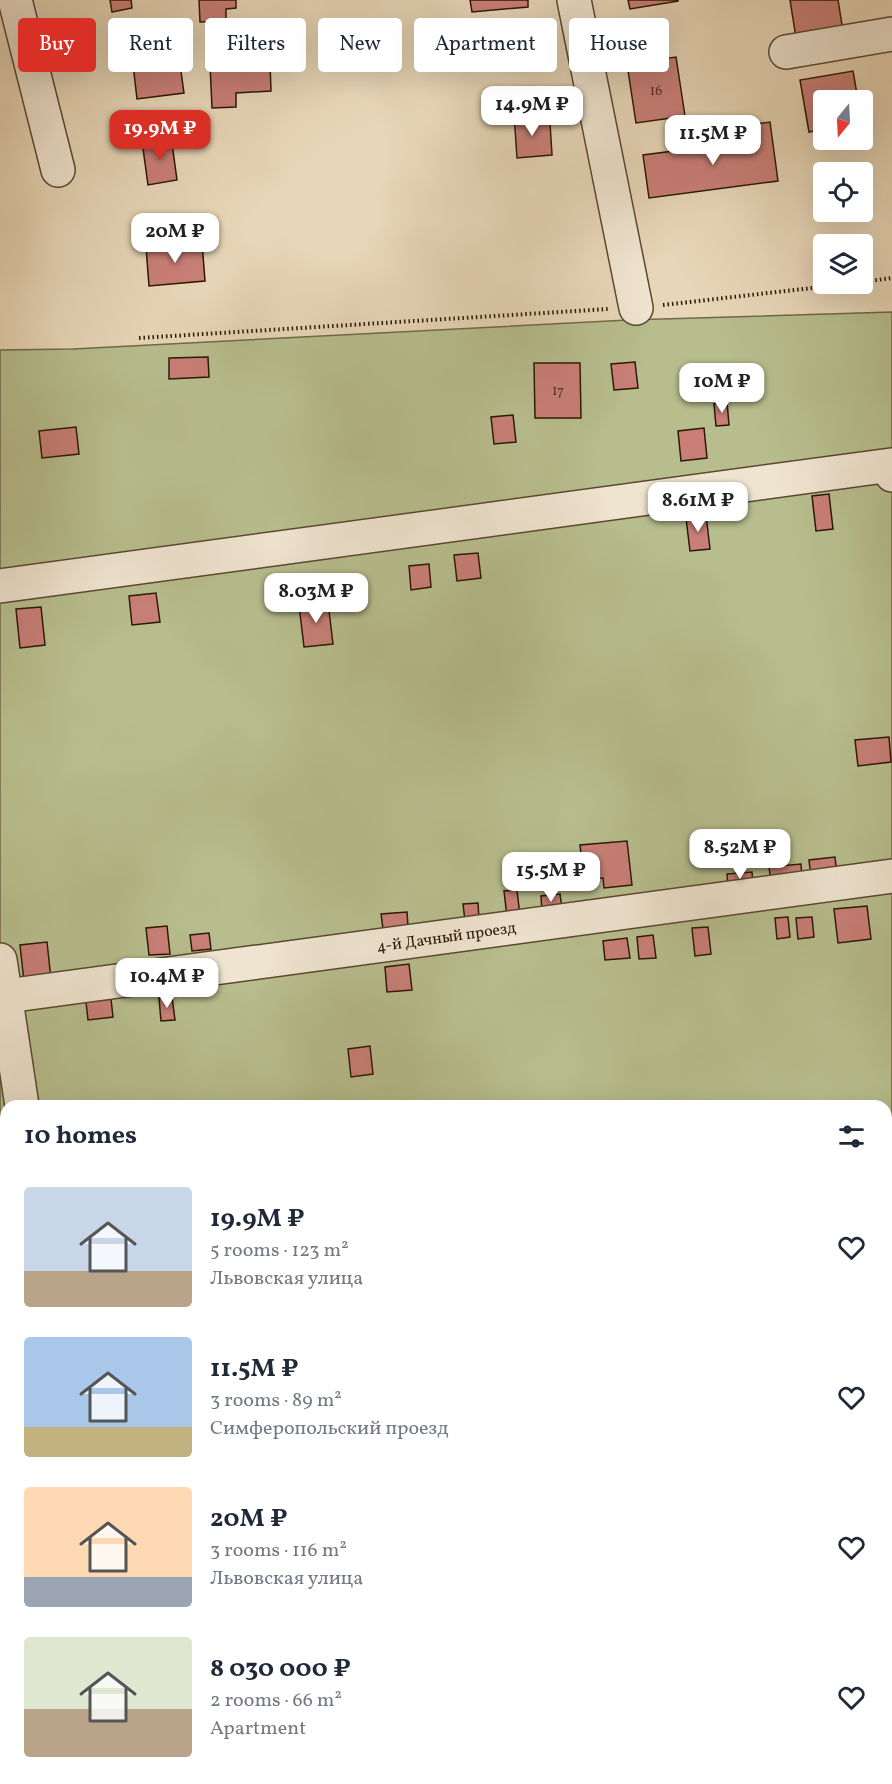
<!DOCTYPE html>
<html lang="en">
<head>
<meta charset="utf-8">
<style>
	body { margin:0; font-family:Vollkorn,serif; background:#f2f2f3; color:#1f2937; height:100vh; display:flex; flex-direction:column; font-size:22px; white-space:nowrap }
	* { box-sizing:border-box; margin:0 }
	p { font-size:20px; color:#747a83 }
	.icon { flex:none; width:33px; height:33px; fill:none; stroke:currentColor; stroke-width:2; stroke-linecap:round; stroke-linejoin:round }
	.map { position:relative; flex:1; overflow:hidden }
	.details { position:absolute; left:0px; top:1100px; width:892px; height:686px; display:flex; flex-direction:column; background:#fff; border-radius:18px 18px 0 0; box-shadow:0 6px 24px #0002 }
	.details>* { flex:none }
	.top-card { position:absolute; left:18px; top:18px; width:856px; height:54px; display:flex; gap:12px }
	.needle { width:39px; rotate:198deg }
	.buttons { position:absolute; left:813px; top:90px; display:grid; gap:12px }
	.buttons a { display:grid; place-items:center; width:60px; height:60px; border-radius:6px; background:#fff; box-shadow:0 6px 24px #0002; font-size:30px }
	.price { position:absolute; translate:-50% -51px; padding:0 14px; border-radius:12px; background:#fff; color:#222; font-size:20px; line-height:39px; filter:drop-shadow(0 2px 3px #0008) }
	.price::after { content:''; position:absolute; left:50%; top:36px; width:18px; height:14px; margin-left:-9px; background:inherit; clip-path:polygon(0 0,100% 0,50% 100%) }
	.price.selected { background:#d93025; color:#fff }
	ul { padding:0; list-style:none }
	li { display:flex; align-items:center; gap:18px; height:150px; padding:0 24px }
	li span { display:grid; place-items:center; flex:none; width:168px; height:120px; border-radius:6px; color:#555 }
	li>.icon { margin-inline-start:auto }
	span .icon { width:72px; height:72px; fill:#fffc; stroke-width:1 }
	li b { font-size:26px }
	h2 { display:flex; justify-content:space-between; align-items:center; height:72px; padding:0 24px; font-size:26px }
	.chip { padding:0 21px; border-radius:6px; background:#fff; box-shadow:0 6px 24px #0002; font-size:21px; line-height:54px }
	.chip.selected { background:#d93025; color:#fff }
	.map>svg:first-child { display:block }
	.green { fill:#b7bd8d; stroke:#716a48; stroke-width:1.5; fill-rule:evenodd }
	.building { fill:#c97f78; stroke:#2b1804; stroke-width:1.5 }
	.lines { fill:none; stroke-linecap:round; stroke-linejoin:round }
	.minor-casing { stroke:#5a4831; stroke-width:36 }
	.path { stroke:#2b1804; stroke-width:4; stroke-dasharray:1.5 3; stroke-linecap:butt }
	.minor { stroke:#efe4d0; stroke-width:33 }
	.labels { text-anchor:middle; stroke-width:4.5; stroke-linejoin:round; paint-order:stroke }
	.number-label { font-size:14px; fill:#523221 }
	.street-label { font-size:16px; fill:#2b1804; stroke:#efe4d0 }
</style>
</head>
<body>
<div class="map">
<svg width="892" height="1784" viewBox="0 0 892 1784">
	<rect width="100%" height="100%" fill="#e7d6b7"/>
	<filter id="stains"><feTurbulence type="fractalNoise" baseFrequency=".00333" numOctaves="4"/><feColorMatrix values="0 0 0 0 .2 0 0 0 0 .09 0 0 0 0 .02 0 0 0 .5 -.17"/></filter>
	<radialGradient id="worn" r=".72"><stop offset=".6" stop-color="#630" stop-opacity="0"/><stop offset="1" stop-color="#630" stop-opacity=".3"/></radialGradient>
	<!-- green -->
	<path class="green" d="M892 312V1784H0V350L73 349 628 320ZM6 1106H886V1779H6Z"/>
	<!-- building -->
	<g class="building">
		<polygon points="110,0 131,0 132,8 112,12"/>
		<polygon points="199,0 236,0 236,8 226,9 226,21 200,22"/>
		<polygon points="470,0 528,0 528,7 472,12"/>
		<polygon points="628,0 678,0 678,1 630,9"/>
		<polygon points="790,0 838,0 844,37 797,44"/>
		<polygon points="178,50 184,93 137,99 132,56"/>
		<polygon points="676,57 685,116 636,123 627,64"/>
		<polygon points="270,62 271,91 236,93 236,107 212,108 210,65"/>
		<polygon points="853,71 858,100 824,100 824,129 809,132 800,80"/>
		<polygon points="535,113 535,124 550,123 552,155 517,158 514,114"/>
		<polygon points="770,122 778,181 649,198 643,155 751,141 749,125"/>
		<polygon points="171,136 177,180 148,185 142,141"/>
		<polygon points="202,242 205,281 149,286 146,247"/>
		<polygon points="208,357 209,377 169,379 169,358"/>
		<polygon points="635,362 638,388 614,390 611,364"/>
		<polygon points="534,363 580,363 581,418 535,418"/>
		<polygon points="727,402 729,425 716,426 714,404"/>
		<polygon points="513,415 516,442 494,444 491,417"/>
		<polygon points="76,427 79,454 42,458 39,431"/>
		<polygon points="704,428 707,458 681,461 678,431"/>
		<polygon points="829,494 833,529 816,531 812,496"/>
		<polygon points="706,515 710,549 690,551 686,518"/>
		<polygon points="478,553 481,578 457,581 454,555"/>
		<polygon points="429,564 431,587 411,590 409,566"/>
		<polygon points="156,593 160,622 132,625 129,596"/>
		<polygon points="328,602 333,644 304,647 299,605"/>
		<polygon points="41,607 45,645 20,648 16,609"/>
		<polygon points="889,737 891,762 858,766 855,740"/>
		<polygon points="627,841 632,885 604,888 603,878 584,880 580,845"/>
		<polygon points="835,857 837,875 811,877 809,860"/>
		<polygon points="801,864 802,879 771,882 769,867"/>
		<polygon points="752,872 753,885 728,888 727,874"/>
		<polygon points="517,890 520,916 507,917 504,891"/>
		<polygon points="560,894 562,909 542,911 541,896"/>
		<polygon points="478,903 479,919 465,921 463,904"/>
		<polygon points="867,906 871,939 838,943 834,909"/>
		<polygon points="407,912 408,926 383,929 381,914"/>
		<polygon points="788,917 790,937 777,939 775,918"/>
		<polygon points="812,917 814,937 798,939 796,918"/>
		<polygon points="167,926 170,954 149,955 146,928"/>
		<polygon points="708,927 711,954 695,956 692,928"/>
		<polygon points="209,933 211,949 192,951 190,935"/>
		<polygon points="653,935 656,958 639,959 637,937"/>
		<polygon points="627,938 630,958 605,960 603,941"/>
		<polygon points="47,942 51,979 24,982 20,945"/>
		<polygon points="409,964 412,990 387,992 385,967"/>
		<polygon points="172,997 175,1020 161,1021 159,998"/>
		<polygon points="111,999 113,1017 88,1020 86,1002"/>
		<polygon points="370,1046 373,1074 351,1077 348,1049"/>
		<polygon points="886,1140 892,1140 892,1161 886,1162"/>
		<polygon points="6,1273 6,1301 0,1302 0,1274"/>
		<polygon points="37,1779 62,1779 63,1784 38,1784"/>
		<polygon points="112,1779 138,1779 139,1784 113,1784"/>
		<polygon points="392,1779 418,1779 418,1782 393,1784"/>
	</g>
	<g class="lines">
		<!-- minor casing -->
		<g class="minor-casing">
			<g id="minor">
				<polyline points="15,0 58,170"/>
				<polyline points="574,0 636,308"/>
				<polyline points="786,52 892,34"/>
				<polyline points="0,586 891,465 892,475"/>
				<polyline points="0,960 22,1106"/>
				<polyline points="0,997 892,876"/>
				<polyline points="886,1177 892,1176"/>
				<polyline points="0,1317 6,1316"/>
				<polyline points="886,1581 892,1580"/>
				<polyline points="0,1726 6,1725"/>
				<polyline points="89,1779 89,1784"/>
				<polyline points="166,1779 167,1784"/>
			</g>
		</g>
		<!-- path -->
		<g class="path">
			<polyline points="862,282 892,278"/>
			<polyline points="663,305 847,284"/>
			<polyline points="139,338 608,309"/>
		</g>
		<!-- minor -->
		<use href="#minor" class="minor"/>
	</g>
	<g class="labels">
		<!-- number labels -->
		<g class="number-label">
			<text x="656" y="95">16</text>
			<text x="558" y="395">17</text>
		</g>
		<!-- street labels -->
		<g class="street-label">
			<text transform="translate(446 936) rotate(-8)" y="6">4-й Дачный проезд</text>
		</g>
	</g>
	<rect width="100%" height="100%" filter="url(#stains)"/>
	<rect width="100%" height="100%" fill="url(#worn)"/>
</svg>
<div class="buttons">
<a><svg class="needle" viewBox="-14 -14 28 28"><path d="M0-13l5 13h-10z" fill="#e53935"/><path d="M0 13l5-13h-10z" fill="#747a83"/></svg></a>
<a><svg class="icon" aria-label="locate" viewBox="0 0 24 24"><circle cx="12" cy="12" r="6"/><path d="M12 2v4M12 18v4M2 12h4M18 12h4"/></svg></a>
<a><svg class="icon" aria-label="layers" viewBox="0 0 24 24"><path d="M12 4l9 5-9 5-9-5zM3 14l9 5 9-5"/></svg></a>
</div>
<b class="price" style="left:532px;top:137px">14.9M ₽</b>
<b class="price selected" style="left:160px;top:161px">19.9M ₽</b>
<b class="price" style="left:713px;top:166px">11.5M ₽</b>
<b class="price" style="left:175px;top:264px">20M ₽</b>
<b class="price" style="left:722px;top:414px">10M ₽</b>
<b class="price" style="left:698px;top:533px">8.61M ₽</b>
<b class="price" style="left:316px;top:624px">8.03M ₽</b>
<b class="price" style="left:740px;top:880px">8.52M ₽</b>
<b class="price" style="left:551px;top:903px">15.5M ₽</b>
<b class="price" style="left:167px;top:1009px">10.4M ₽</b>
<div class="top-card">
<a class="chip selected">Buy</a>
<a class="chip">Rent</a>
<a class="chip">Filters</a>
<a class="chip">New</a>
<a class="chip">Apartment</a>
<a class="chip">House</a>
</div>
<section class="details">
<h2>10 homes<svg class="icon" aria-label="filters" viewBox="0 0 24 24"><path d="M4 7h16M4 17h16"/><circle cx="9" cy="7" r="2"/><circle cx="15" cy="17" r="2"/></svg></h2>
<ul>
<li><span style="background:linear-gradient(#c9d6e8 70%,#b9a48a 0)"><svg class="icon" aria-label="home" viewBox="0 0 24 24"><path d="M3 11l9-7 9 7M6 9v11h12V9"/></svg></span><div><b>19.9M ₽</b><p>5 rooms · 123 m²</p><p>Львовская улица</p></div><svg class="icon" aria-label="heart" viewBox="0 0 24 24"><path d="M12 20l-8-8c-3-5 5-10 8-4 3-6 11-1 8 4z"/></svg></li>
<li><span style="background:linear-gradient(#a9c7e8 75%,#c2b280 0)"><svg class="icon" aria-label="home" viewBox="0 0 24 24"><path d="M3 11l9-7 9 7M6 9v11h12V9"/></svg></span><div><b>11.5M ₽</b><p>3 rooms · 89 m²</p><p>Симферопольский проезд</p></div><svg class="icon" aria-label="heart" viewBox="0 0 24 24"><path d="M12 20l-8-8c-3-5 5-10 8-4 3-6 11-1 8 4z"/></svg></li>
<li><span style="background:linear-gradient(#ffd9b3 75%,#9aa5b1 0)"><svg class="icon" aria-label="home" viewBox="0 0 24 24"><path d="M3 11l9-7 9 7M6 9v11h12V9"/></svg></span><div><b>20M ₽</b><p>3 rooms · 116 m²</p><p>Львовская улица</p></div><svg class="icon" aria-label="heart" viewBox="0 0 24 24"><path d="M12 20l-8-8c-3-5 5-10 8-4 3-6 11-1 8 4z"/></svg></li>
<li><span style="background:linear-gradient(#dfe7d0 60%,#b9a48a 0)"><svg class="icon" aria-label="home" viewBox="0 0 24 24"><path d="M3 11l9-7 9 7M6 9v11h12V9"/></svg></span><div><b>8 030 000 ₽</b><p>2 rooms · 66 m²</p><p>Apartment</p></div><svg class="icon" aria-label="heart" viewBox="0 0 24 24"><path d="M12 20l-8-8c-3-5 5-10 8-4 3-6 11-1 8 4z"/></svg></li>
</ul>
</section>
</div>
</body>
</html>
